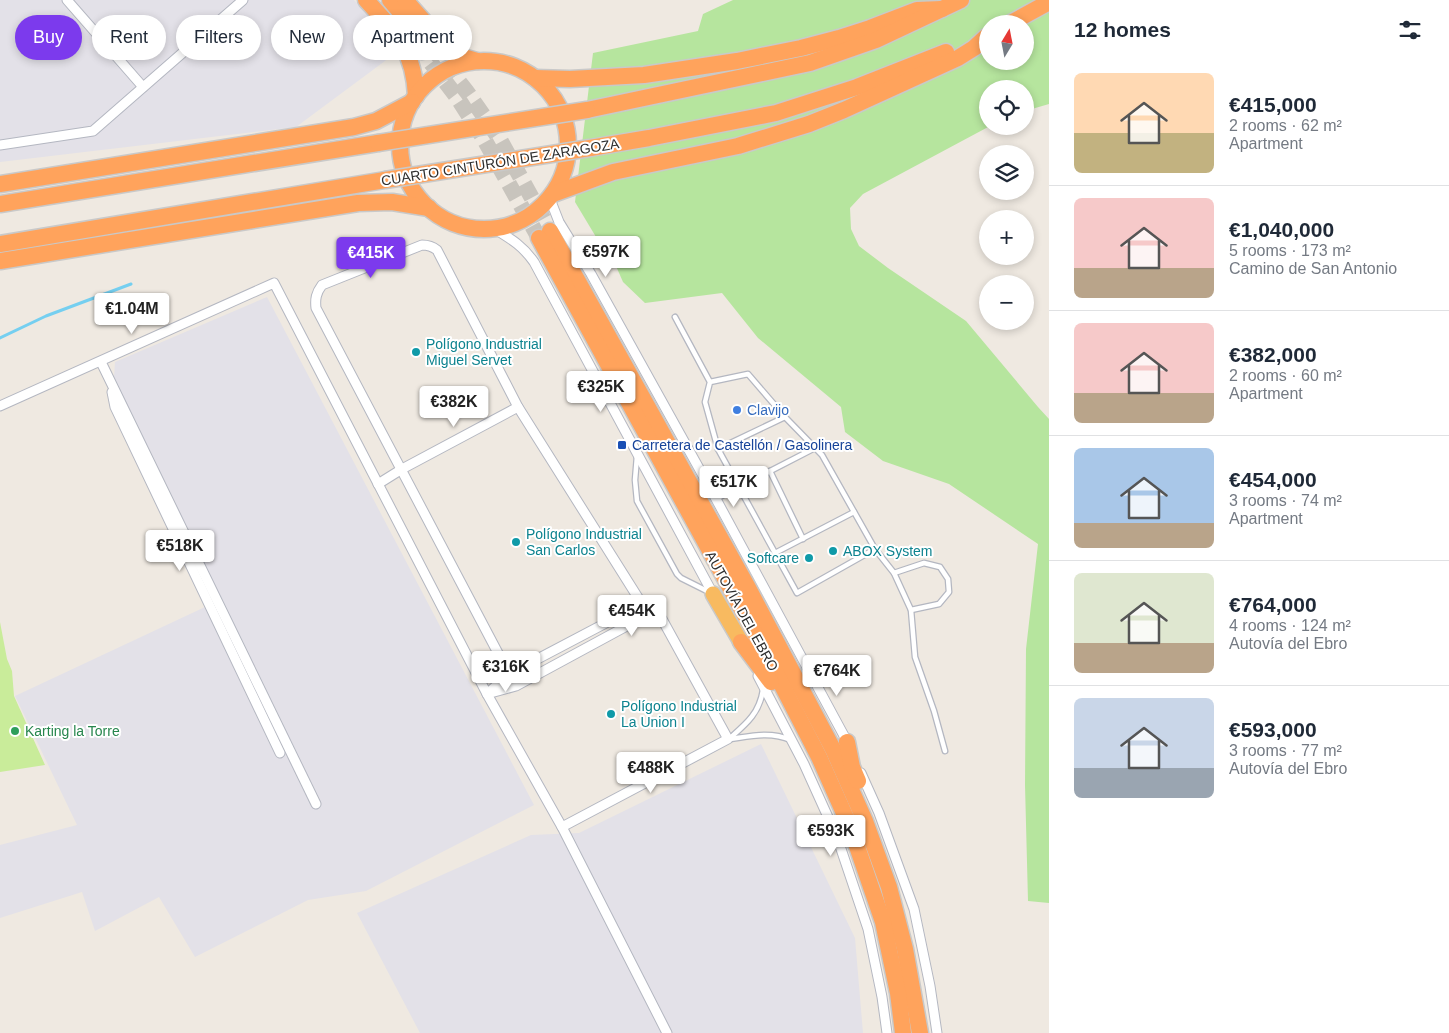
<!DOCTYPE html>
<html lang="en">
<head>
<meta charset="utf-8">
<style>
	body { margin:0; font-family:Arial,sans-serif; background:#f2f2f3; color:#1f2937; height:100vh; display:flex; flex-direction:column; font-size:19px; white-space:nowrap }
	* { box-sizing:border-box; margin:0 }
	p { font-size:16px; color:#747a83 }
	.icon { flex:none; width:28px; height:28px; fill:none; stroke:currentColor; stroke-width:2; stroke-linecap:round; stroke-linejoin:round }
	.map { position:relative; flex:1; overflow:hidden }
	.sheet { display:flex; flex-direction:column; background:#fff; width:400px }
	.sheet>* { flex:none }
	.banner { position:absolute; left:15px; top:15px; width:475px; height:45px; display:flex; gap:10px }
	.needle { width:32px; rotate:10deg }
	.fabs { position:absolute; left:979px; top:15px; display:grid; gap:10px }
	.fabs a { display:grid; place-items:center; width:55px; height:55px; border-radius:50%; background:#fff; box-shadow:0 2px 8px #0003; font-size:25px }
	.price { position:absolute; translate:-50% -42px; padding:0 11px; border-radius:5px; background:#fff; color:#222; font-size:16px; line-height:32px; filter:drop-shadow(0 1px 2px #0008) }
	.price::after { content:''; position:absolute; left:50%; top:30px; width:15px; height:11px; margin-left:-8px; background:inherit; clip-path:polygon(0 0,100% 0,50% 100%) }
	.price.current { background:#7c3aed; color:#fff }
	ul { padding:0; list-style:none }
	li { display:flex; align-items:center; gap:15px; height:125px; padding:0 25px }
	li+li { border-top:1px solid #e0e1e3 }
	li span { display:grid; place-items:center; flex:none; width:140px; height:100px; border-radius:8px; color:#555 }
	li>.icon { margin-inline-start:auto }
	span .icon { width:60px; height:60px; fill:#fffc; stroke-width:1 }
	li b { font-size:21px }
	h2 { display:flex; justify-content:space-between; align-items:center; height:60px; padding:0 25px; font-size:21px }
	.tag { padding:0 18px; border-radius:22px; background:#fff; box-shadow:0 2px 8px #0003; font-size:18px; line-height:45px }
	.tag.current { background:#7c3aed; color:#fff }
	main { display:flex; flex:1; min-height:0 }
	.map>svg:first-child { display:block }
	.industrial { fill:#e3e1e8 }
	.green { fill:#b6e59e; fill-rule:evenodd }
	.pitch { fill:#c9ec9a }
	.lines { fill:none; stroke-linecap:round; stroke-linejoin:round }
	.stream { stroke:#75cff0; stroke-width:3 }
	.motorway-tunnel { stroke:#c8c4bd; stroke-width:16; stroke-dasharray:16 8; stroke-linecap:butt }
	.service-casing { stroke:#b4b7c1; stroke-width:7 }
	.minor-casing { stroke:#b4b7c1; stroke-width:11 }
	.trunk-casing { stroke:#c9c9c9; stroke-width:18 }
	.motorway-casing { stroke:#c9c9c9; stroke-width:19 }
	.service { stroke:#fff; stroke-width:4.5 }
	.minor { stroke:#fff; stroke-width:9 }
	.trunk { stroke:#f8ba60; stroke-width:15 }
	.motorway { stroke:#ffa35c; stroke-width:16 }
	.motorway-bridge-casing { stroke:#c9c9c9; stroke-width:19; stroke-linecap:butt }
	.motorway-bridge { stroke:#ffa35c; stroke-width:16 }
	.culture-dot { fill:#0f9aa8; stroke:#fff; stroke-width:2 }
	.shop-dot { fill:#3f7fe0; stroke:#fff; stroke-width:2 }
	.transit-dot { fill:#1a4fb4; stroke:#fff; stroke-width:2 }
	.leisure-dot { fill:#2e9e5b; stroke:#fff; stroke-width:2 }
	.labels { text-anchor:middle; stroke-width:4; stroke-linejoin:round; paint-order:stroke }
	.street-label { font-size:14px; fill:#2e2e2e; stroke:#fff }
	.culture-label { font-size:14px; fill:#0d838f; stroke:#fff; text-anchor:start }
	.shop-label { font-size:14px; fill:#366cbe; stroke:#fff; text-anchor:start }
	.transit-label { font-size:14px; fill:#164399; stroke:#fff; text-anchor:start }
	.leisure-label { font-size:14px; fill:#27864d; stroke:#fff; text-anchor:start }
</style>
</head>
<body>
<main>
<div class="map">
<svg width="1049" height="1033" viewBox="0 0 1049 1033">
	<rect width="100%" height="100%" fill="#efe9e1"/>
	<!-- industrial -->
	<g class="industrial">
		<polygon points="0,0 354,0 395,46 389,58 296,127 0,162"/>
		<polygon points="267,297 534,805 366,891 308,900 195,957 159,897 95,931 82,892 0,918 0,845 77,825 15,696 205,607 112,409 115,362"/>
		<polygon points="761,744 855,938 863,1033 420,1033 357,913 531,835 579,833"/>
	</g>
	<!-- green -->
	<path class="green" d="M733 0H1049V104L1025 111V89H988V126H990L863 194 850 208 851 229 859 246 888 268 966 321 1038 407 1049 419V903L1028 901 1025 785 1026 649 1038 544 949 484 883 461 845 432 841 407 758 338 722 293 645 303 623 282 609 250 599 242 575 202 593 53 698 31 703 14ZM988 24H1025V61H988Z"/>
	<!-- pitch -->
	<polygon class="pitch" points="0,622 7,659 12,671 14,696 45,765 0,772"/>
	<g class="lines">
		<!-- stream -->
		<polyline class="stream" points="0,338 46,316 131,284"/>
		<!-- motorway-tunnel -->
		<g class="motorway-tunnel">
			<polyline points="430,45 467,92 499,138 550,231"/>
			<polyline points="431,63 457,97 484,139 539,238"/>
		</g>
		<!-- service casing -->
		<g class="service-casing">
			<g id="service">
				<polyline points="675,317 710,382 705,402 718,449 797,593 875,549 822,455 785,417 748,374 710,382"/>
				<polyline points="718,449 785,417"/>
				<polyline points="637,456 635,480 637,501 677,574 681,578 711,593"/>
				<polyline points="770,471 803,539"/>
				<polyline points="716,499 815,448"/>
				<polyline points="875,549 894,573 911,610 915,657 934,711 945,751"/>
				<polyline points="775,553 854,512"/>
				<polyline points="894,573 924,563 940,567 948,579 949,592 939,604 911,610"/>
				<path d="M729 739C746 724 759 714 763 690"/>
				<path d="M730 739C751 736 770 731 791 740"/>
			</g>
		</g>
		<!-- minor casing -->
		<g class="minor-casing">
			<g id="minor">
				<polyline points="67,0 143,87"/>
				<polyline points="0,145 93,131 243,0"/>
				<polyline points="550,199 559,222 591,274 716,499 849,745"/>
				<path d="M493 228C511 239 522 245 534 262L713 594"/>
				<path d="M422 245C428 245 432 246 437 250L518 407 642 604 509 674 316 308C315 299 316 293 322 285Z"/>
				<polyline points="101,362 316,804"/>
				<polyline points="112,392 115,407 280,753"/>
				<polyline points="0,406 274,283 487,694 562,827 667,1033"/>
				<polyline points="378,484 402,469 518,407"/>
				<polyline points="758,676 804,764 837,837 868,929 882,997 887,1033"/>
				<polyline points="489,692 509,674"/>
				<path d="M487 694 516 686 647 615C653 614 657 615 662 619L728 739 562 827"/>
				<polyline points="861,773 879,813 914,909 930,986 937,1033"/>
			</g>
		</g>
		<!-- trunk casing -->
		<g class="trunk-casing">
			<polyline id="trunk" points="713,594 741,642"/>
		</g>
		<!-- motorway casing -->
		<g class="motorway-casing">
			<g id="motorway">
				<path d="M366 0C395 32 414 50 416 96"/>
				<polyline points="390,0 408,21"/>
				<polyline points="405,0 444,44 460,56 477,61"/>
				<polyline points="1009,24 1049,2"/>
				<polyline points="400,26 422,51"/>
				<circle cx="484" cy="145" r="84"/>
				<polyline points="535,78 570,79 644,75 737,61 801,48 839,38 870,28 917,10 942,9"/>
				<polyline points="587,110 810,63 876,40 961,0"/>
				<polyline points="590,148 649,138 776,113 857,87 946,52"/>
				<polyline points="0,184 354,127 376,121 412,102"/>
				<polyline points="553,194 613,172 738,146 809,124 844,110 958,58 974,48 986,37"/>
				<polyline points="0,204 378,143"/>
				<polyline points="550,231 747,586 833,749 865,821 889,887 905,949 920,1033"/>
				<polyline points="539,238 756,635 819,757 851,829 883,922 898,993 903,1033"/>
				<polyline points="0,244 385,180"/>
				<polyline points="0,261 358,203 392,202 429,208"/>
				<polyline points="741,642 771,682"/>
				<polyline points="847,742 852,767 858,781"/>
			</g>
		</g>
		<!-- service -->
		<use href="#service" class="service"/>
		<!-- minor -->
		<use href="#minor" class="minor"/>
		<!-- trunk -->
		<use href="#trunk" class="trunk"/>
		<!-- motorway -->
		<use href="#motorway" class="motorway"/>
		<!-- motorway-bridge casing -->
		<g class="motorway-bridge-casing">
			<g id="motorway-bridge">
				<polyline points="378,143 587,110"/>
				<polyline points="385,180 590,148"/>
			</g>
		</g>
		<!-- motorway-bridge -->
		<use href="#motorway-bridge" class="motorway-bridge"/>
	</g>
	<!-- markers -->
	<g class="culture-dot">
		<circle cx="416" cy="352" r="5"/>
		<circle cx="516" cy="542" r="5"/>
		<circle cx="833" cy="551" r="5"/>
		<circle cx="809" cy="558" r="5"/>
		<circle cx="611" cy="714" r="5"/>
	</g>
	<circle class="shop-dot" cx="737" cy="410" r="5"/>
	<rect class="transit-dot" x="617" y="440" width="10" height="10" rx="2.5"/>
	<circle class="leisure-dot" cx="15" cy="731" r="5"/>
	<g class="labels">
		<!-- street labels -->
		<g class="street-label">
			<text transform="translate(500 162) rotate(-9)" y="5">CUARTO CINTURÓN DE ZARAGOZA</text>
			<text transform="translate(742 611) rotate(61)" y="5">AUTOVÍA DEL EBRO</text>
		</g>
		<!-- culture labels -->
		<g class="culture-label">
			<text x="426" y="349">Polígono Industrial<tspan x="426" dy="16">Miguel Servet</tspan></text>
			<text x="526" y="539">Polígono Industrial<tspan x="526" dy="16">San Carlos</tspan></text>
			<text x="843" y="556">ABOX System</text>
			<text x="799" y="563" text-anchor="end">Softcare</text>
			<text x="621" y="711">Polígono Industrial<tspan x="621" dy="16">La Union I</tspan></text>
		</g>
		<!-- shop labels -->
		<g class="shop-label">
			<text x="747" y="415">Clavijo</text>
		</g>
		<!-- transit labels -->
		<g class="transit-label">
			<text x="632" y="450">Carretera de Castellón / Gasolinera</text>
		</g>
		<!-- leisure labels -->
		<g class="leisure-label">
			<text x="25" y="736">Karting la Torre</text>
		</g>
	</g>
</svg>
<div class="fabs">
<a><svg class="needle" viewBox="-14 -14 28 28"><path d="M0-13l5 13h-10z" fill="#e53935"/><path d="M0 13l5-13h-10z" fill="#747a83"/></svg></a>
<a><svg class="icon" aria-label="locate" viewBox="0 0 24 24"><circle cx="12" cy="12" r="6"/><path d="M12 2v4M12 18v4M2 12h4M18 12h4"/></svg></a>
<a><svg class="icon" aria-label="layers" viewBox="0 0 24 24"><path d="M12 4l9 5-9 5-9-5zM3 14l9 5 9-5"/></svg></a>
<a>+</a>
<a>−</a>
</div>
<b class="price" style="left:606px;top:278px">€597K</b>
<b class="price current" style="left:371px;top:279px">€415K</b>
<b class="price" style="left:132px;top:335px">€1.04M</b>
<b class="price" style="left:601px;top:413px">€325K</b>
<b class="price" style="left:454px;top:428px">€382K</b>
<b class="price" style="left:734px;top:508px">€517K</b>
<b class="price" style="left:180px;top:572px">€518K</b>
<b class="price" style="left:632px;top:637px">€454K</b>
<b class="price" style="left:506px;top:693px">€316K</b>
<b class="price" style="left:837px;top:697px">€764K</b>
<b class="price" style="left:651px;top:794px">€488K</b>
<b class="price" style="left:831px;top:857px">€593K</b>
<div class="banner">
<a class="tag current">Buy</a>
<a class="tag">Rent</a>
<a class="tag">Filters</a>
<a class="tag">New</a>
<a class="tag">Apartment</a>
</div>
</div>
<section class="sheet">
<h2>12 homes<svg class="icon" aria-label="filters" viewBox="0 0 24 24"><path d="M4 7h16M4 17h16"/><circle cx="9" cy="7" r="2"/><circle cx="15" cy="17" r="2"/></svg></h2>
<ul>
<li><span style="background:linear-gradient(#ffd9b3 60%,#c2b280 0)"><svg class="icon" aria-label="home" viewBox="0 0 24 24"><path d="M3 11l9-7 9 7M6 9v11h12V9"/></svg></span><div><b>€415,000</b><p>2 rooms · 62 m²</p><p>Apartment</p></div></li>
<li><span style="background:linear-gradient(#f6c9c9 70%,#b9a48a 0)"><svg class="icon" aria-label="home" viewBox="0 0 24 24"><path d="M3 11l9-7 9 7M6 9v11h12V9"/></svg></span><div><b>€1,040,000</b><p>5 rooms · 173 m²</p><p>Camino de San Antonio</p></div></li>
<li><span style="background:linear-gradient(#f6c9c9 70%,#b9a48a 0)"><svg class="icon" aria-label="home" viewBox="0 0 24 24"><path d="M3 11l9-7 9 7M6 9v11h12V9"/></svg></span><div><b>€382,000</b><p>2 rooms · 60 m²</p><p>Apartment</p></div></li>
<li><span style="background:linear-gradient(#a9c7e8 75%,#b9a48a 0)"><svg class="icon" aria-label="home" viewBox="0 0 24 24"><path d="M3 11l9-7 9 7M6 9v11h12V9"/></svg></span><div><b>€454,000</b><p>3 rooms · 74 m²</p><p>Apartment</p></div></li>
<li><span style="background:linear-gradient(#dfe7d0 70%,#b9a48a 0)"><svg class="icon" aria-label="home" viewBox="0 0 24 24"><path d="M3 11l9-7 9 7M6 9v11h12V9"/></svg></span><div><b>€764,000</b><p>4 rooms · 124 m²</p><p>Autovía del Ebro</p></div></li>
<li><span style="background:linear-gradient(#c9d6e8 70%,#9aa5b1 0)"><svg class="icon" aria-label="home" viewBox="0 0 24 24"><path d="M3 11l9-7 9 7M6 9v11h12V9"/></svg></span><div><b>€593,000</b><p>3 rooms · 77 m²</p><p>Autovía del Ebro</p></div></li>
</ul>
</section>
</main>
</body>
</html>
